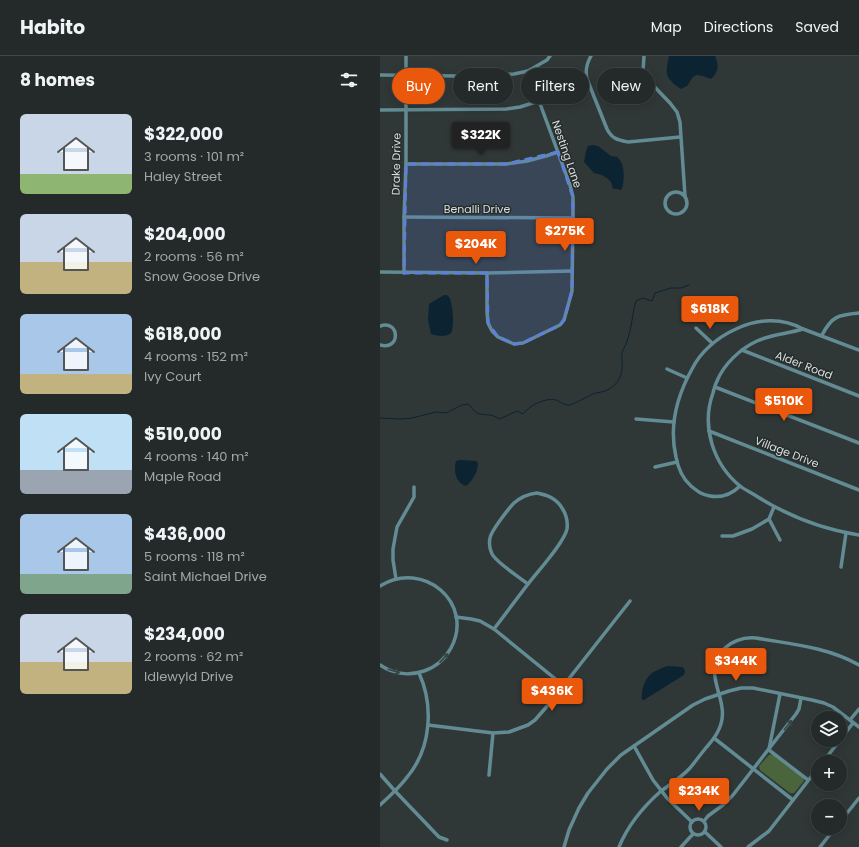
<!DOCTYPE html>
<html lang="en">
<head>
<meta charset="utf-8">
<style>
	body { margin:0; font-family:Poppins,sans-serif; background:#2c3231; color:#f1f3f6; height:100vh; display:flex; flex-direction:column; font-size:15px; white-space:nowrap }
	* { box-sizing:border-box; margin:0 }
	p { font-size:13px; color:#a3a7a8 }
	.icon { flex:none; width:22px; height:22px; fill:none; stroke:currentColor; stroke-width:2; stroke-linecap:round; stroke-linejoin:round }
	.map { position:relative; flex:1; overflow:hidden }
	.drawer { display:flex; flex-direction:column; background:#242a29; width:380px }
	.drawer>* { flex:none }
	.guide { position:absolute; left:12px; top:12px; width:380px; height:36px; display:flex; gap:8px }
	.buttons { position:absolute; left:431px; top:655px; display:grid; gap:8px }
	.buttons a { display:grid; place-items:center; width:36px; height:36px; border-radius:50%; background:#242a29; box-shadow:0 2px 10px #0003,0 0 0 1px #414646; font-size:20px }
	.price { position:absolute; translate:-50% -34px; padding:0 9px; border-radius:4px; background:#ea580c; color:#fff; font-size:13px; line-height:26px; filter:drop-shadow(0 1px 2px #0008) }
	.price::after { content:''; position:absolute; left:50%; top:24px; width:12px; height:9px; margin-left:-6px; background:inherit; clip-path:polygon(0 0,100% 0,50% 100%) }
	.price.current { background:#222; color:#fff }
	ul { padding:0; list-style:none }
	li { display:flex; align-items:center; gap:12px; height:100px; padding:0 20px }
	li span { display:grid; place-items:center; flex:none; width:112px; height:80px; border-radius:6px; color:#555 }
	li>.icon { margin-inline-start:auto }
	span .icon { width:48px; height:48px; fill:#fffc; stroke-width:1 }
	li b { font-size:17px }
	h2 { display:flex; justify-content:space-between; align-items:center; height:48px; padding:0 20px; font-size:17px }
	.pill { padding:0 14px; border-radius:18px; background:#242a29; box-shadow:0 2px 10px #0003,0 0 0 1px #414646; font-size:14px; line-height:36px }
	.pill.current { background:#ea580c; color:#fff }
	header { display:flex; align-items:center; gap:24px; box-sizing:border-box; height:56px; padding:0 20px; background:#242a29; border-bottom:1px solid #414646 }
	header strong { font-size:19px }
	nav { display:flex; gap:22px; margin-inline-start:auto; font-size:14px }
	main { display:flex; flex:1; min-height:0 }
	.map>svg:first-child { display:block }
	.green { fill:#4a643b }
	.water { fill:#0c2332 }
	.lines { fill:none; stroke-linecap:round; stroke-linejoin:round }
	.stream { stroke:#0c2332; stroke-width:1 }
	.minor { stroke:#638b94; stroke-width:3.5 }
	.oneway { stroke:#354547 }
	.marked { fill:#5f80da; fill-opacity:0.2; stroke:#5f80da; stroke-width:3; stroke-dasharray:8 5; stroke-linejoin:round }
	.labels { text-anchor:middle; stroke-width:3; stroke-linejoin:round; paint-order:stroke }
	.street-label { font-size:11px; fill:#d9dede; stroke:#262e2d }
</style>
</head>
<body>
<header>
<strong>Habito</strong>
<nav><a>Map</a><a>Directions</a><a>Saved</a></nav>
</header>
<main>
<section class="drawer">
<h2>8 homes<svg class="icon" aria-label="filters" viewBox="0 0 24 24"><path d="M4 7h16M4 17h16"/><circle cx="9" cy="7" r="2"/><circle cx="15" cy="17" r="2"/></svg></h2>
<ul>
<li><span style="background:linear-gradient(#c9d6e8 75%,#8fb573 0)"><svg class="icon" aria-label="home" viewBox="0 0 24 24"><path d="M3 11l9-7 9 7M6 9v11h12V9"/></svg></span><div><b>$322,000</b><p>3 rooms · 101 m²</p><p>Haley Street</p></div></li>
<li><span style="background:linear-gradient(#c9d6e8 60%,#c2b280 0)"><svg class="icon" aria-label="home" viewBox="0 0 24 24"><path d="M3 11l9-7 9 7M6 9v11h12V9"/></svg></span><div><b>$204,000</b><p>2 rooms · 56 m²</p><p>Snow Goose Drive</p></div></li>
<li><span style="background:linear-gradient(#a9c7e8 75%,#c2b280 0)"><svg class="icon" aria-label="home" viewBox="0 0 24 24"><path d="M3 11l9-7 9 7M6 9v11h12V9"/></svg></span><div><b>$618,000</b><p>4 rooms · 152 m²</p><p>Ivy Court</p></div></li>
<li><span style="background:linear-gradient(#bfe0f5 70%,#9aa5b1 0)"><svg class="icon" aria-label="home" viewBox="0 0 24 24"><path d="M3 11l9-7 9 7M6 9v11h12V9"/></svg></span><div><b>$510,000</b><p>4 rooms · 140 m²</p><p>Maple Road</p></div></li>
<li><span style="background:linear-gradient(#a9c7e8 75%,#7fa58c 0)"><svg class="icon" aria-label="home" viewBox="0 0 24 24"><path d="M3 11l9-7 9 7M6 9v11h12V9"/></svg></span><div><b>$436,000</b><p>5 rooms · 118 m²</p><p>Saint Michael Drive</p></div></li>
<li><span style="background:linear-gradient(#c9d6e8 60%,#c2b280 0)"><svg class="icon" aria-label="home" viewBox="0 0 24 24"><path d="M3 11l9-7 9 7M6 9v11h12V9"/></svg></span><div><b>$234,000</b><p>2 rooms · 62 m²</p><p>Idlewyld Drive</p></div></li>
</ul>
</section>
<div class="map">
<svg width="479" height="791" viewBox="0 0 479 791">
	<rect width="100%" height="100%" fill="#303837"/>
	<!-- green -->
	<polygon class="green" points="393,698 423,722 424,725 414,737 410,737 380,714 379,710 389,699"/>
	<!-- water -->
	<g class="water">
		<path d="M289 0H335C339 10 339 15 331 23L323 20 317 19 313 21 307 30 301 33C285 22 285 18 289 0Z"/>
		<path d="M213 89 218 90 231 100 237 101C239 103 240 104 241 106 245 113 244 126 242 133L240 134 238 133H233L231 126 228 123 222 119 214 117 204 106 206 95 208 90Z"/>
		<path d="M64 239C67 239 67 239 69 241 73 246 75 275 70 278 65 281 56 280 51 278L48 264 49 248Z"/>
		<path d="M80 404 96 405 98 407C98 416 93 424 86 430 76 427 73 415 76 405Z"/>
		<path d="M287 610 303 611 305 615 304 619 264 644H262C261 635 264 623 272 617 276 614 283 612 287 610Z"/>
	</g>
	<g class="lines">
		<!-- stream -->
		<path class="stream" d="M0 362 21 363 32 362 56 356 66 357 82 349 88 348C92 350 93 355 97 357 104 360 112 357 119 363L124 361 137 355 143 358C149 350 165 341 176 344 180 345 184 350 190 349 194 348 210 339 215 337 230 336 241 327 242 312 243 307 241 301 242 297 243 293 246 289 247 285 252 272 252 258 256 245L263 242 272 245 275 237 291 232H301L309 229"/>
		<!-- minor -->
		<g class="minor">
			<path d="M211 0C207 7 205 15 207 23L227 73C232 83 238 84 248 86L300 81"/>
			<polyline points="264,0 263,15 268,24 290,47 297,56 300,66 305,140"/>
			<polyline points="0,19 76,20 134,18 148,15 167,4 170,0"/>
			<polyline points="0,54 126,53 140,51 159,45"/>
			<polyline points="26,108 126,108 147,105 166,100 178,96"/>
			<circle cx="296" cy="147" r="11"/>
			<polyline points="24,161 193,162"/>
			<polyline points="0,216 107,217 192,215"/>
			<polyline points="24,217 24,161 26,108 26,0"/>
			<polyline points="107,217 107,256 108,267 112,275 118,281 134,288 143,287 180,269 184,264 192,235 193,162 193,141 190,129 148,15"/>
			<path d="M0 270C20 263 21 295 0 289"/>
			<polyline points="316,272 332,287"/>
			<path d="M442 279C452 260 458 259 479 257"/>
			<polyline points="362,294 479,340"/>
			<path d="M479 294 423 273C407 278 392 278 377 285 360 293 344 308 337 325 335 329 334 333 333 337 321 370 333 408 360 430 365 434 372 437 378 441 410 461 441 473 479 479"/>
			<polyline points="287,313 307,322"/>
			<polyline points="335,331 479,387"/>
			<polyline points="256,363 294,366"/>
			<polyline points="329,375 479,434"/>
			<polyline points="275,411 297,406"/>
			<path d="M360 430C352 438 342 442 330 440 322 439 317 435 311 430 303 423 298 412 296 401 289 371 297 340 312 313 321 295 338 281 356 273 377 263 402 261 423 273"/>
			<path d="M157 437C167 439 176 442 182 452 186 458 188 465 187 473 184 487 158 515 148 528 139 521 117 507 112 498 110 494 109 487 110 482 111 475 129 452 134 447 141 441 148 438 157 437Z"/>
			<polyline points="389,463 400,484"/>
			<polyline points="342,480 353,480 372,473 389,463 394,451"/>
			<polyline points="461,511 466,477"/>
			<polyline points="16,523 13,504 13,493 17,471 34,441 34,431"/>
			<path d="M0 530C43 503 95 547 71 592 65 603 56 611 44 615 29 620 13 618 0 609"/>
			<polyline points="76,561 91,563 100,565 114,573 189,634"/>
			<polyline points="114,573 148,528"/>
			<polyline points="470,664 479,653"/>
			<polyline points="48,669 113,677 129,676 148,669 155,664 169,648 250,545"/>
			<polyline points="334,682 413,744"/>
			<polyline points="254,690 273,724 287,742 312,766"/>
			<polyline points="389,693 400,638"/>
			<polyline points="389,694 428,724"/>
			<polyline points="443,706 473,667"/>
			<polyline points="0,718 15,735 59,781 67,784"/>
			<polyline points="109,719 113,677"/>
			<path d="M0 749C10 740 20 731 28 720 51 692 54 650 39 617"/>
			<circle cx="318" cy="771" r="8"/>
			<polyline points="324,765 328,760 343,749 353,739 416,658 419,653 421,642"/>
			<polyline points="460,766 479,742"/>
			<polyline points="325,776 341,791"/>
			<polyline points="184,791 189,774 199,752 208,737 227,713 241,699 254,690 313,649 325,643 349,635 361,632 373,632 432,644 444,647 453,651 479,671"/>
			<path d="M239 791C248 769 264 750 281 735 291 728 302 721 310 712 315 706 320 699 325 693 330 687 336 681 339 673 353 644 318 618 345 592 354 584 364 581 376 582 410 588 448 591 479 609"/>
			<polyline points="301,791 313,778"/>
			<polyline points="368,791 389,775 438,712"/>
			<polyline points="440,791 455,772"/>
		</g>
	</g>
	<!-- one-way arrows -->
	<defs><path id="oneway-shaft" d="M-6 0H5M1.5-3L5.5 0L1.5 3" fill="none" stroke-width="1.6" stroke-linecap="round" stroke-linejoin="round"/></defs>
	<g class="oneway">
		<use href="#oneway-shaft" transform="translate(64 602) rotate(-47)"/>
		<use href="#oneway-shaft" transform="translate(14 615) rotate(17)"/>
		<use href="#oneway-shaft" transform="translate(408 669) rotate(-52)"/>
	</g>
	<!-- marked area -->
	<path class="marked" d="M178 96 193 141 192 235 184 264 180 269 143 287 134 288 118 281 108 267 107 217H24L26 108H126Z"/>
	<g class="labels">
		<!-- street labels -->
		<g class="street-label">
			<text transform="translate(187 98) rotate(71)" y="4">Nesting Lane</text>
			<text transform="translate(16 108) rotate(-89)" y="4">Drake Drive</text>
			<text x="97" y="157">Benalli Drive</text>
			<text transform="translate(424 309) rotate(21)" y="4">Alder Road</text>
			<text transform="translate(407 396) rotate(21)" y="4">Village Drive</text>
		</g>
	</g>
</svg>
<div class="buttons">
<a><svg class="icon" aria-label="layers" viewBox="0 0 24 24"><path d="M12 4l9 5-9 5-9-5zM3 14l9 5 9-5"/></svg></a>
<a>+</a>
<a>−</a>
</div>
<b class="price current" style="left:101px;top:100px">$322K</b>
<b class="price" style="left:185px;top:196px">$275K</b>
<b class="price" style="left:96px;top:209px">$204K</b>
<b class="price" style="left:330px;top:274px">$618K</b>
<b class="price" style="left:404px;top:366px">$510K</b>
<b class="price" style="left:356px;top:626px">$344K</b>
<b class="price" style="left:172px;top:656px">$436K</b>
<b class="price" style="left:319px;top:756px">$234K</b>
<div class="guide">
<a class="pill current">Buy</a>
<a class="pill">Rent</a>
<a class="pill">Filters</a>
<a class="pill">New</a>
</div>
</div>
</main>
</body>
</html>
